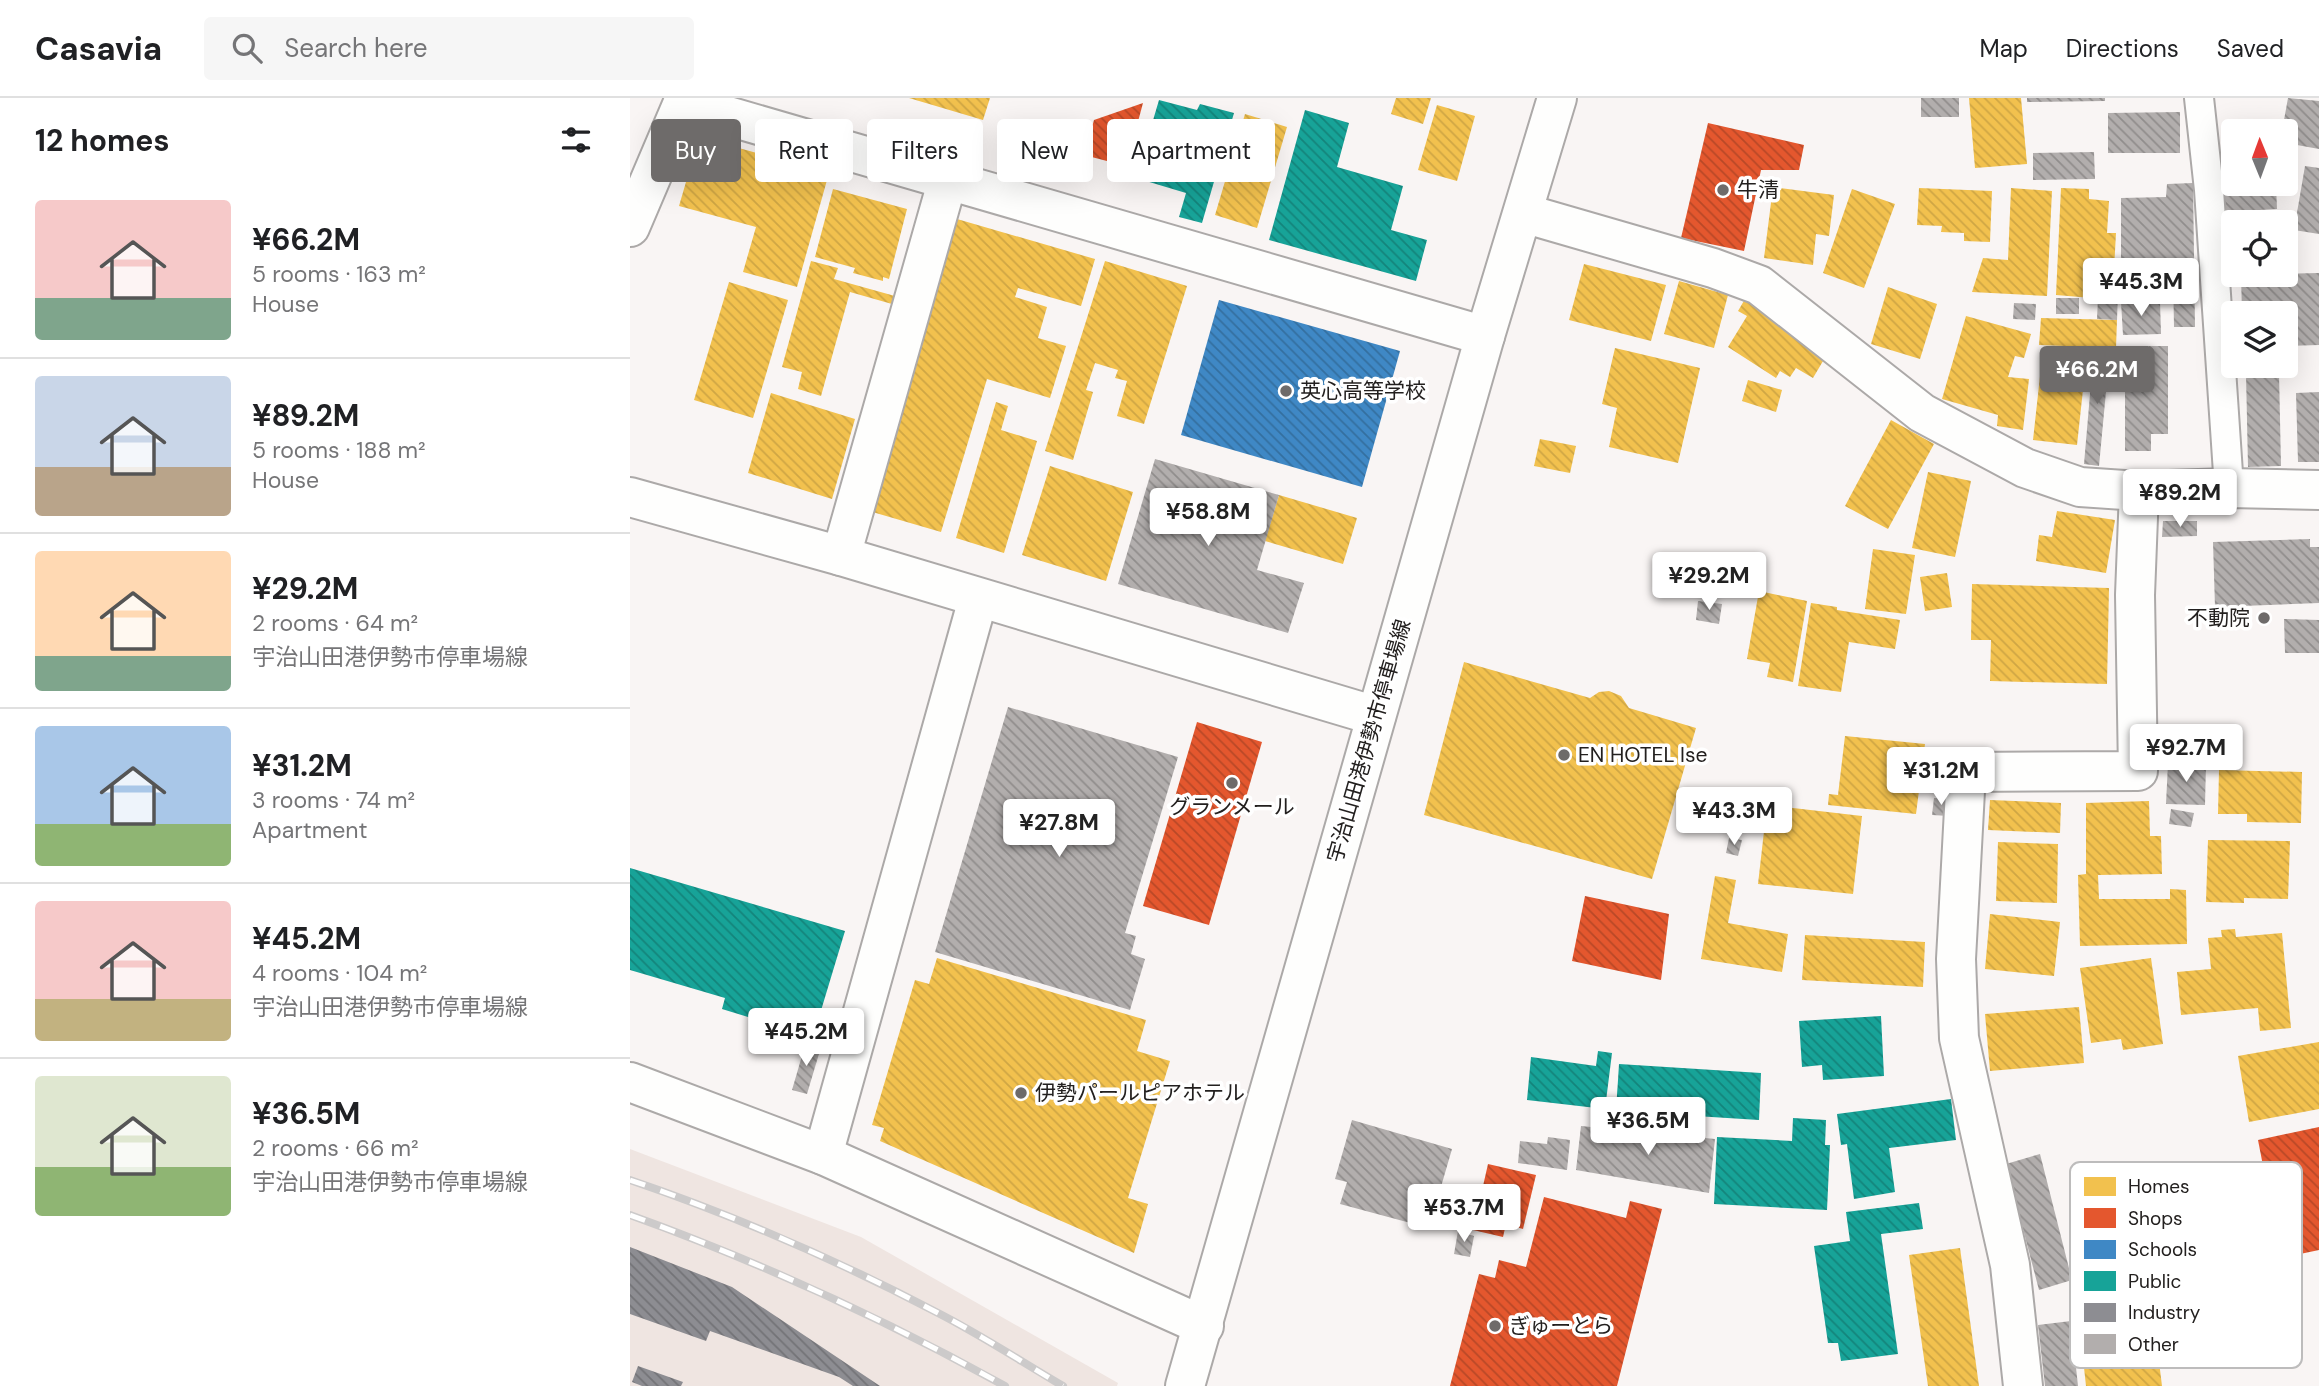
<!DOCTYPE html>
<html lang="en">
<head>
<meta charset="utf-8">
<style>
	body { margin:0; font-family:"DM Sans","Noto Sans JP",sans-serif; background:#f6f6f6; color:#202124; height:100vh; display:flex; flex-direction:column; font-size:26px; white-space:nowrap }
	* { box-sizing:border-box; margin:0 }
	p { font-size:23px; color:#757577 }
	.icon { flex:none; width:38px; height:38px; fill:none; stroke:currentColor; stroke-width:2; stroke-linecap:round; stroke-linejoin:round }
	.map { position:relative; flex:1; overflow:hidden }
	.panel { display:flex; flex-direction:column; background:#fff; width:630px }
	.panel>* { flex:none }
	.guide { position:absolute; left:21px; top:21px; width:665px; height:63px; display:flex; gap:14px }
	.needle { width:46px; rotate:359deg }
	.controls { position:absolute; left:1591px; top:21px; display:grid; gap:14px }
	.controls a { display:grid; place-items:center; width:77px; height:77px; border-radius:7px; background:#fff; box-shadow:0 7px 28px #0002; font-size:35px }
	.price { position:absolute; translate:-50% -60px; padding:0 16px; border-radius:7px; background:#fff; color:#222; font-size:23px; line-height:46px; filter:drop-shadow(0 2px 4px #0008) }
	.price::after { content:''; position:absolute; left:50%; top:42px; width:21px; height:16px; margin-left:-10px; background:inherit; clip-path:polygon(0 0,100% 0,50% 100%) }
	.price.on { background:#6e6b6a; color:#fff }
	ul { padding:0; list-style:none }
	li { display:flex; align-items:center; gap:21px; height:175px; padding:0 35px }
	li+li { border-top:2px solid #e0e0e0 }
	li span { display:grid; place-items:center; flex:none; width:196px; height:140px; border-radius:7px; color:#555 }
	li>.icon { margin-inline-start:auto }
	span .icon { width:84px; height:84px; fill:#fffc; stroke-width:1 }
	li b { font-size:30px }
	h2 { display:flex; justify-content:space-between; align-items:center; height:84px; padding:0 35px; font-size:30px }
	.chip { padding:0 24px; border-radius:7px; background:#fff; box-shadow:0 7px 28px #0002; font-size:24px; line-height:63px }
	.chip.on { background:#6e6b6a; color:#fff }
	header { display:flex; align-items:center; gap:42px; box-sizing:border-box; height:98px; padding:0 35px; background:#fff; border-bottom:2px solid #e0e0e0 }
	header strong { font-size:33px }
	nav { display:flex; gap:38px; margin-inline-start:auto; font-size:24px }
	.search { width:490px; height:63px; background:#f6f6f6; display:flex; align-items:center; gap:18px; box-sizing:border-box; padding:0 24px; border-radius:7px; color:#757577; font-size:26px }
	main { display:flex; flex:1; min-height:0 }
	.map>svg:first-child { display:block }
	.built { fill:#efe5e1 }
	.homes { fill:url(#homes-back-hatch) }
	.shops { fill:url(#shops-back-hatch) }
	.schools { fill:url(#schools-back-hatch) }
	.public { fill:url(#public-back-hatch) }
	.industry { fill:url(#industry-back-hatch) }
	.building { fill:url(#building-back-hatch) }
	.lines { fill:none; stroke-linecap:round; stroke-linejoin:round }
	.lane-casing { stroke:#aca9a8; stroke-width:32 }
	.street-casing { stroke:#aca9a8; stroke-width:42 }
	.secondary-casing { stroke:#aca9a8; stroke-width:42 }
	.lane { stroke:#fefefd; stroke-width:28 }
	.street { stroke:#fefefd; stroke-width:38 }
	.secondary { stroke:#fefefd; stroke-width:38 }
	.rail-casing { stroke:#cccaca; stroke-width:8 }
	.rail { stroke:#fff; stroke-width:5; stroke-dasharray:16; stroke-linecap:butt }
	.poi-dot { fill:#6e6b6a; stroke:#fff; stroke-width:2.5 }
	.labels { text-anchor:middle; stroke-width:7; stroke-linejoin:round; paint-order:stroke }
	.poi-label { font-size:21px; fill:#23201f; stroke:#fff; text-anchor:start }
	.street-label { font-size:21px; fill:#23201f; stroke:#fff }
	.key { fill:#fff; stroke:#bdbcbc; stroke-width:2 }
	.key-label { font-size:19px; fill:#23201f }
</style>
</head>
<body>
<header>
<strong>Casavia</strong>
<div class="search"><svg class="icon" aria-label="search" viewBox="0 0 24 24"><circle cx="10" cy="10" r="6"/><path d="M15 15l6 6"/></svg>Search here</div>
<nav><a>Map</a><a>Directions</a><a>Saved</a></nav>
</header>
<main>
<section class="panel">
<h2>12 homes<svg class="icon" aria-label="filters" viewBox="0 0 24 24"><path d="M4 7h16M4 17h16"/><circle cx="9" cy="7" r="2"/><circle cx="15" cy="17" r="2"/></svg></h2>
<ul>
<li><span style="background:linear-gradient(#f6c9c9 70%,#7fa58c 0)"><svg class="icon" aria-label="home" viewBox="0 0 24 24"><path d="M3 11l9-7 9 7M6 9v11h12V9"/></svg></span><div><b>¥66.2M</b><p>5 rooms · 163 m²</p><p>House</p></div></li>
<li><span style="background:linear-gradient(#c9d6e8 65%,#b9a48a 0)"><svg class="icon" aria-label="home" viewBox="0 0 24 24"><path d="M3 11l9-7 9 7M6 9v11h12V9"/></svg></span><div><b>¥89.2M</b><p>5 rooms · 188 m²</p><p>House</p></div></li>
<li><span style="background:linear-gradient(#ffd9b3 75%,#7fa58c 0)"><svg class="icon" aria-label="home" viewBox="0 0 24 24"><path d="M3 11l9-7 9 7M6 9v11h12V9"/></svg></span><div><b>¥29.2M</b><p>2 rooms · 64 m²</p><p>宇治山田港伊勢市停車場線</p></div></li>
<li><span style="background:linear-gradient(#a9c7e8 70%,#8fb573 0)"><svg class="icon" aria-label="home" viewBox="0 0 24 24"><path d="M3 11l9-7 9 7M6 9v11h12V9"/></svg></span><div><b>¥31.2M</b><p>3 rooms · 74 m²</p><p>Apartment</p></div></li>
<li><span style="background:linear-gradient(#f6c9c9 70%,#c2b280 0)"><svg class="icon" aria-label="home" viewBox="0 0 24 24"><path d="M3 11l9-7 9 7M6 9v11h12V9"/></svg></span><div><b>¥45.2M</b><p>4 rooms · 104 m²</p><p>宇治山田港伊勢市停車場線</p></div></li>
<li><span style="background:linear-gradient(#dfe7d0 65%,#8fb573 0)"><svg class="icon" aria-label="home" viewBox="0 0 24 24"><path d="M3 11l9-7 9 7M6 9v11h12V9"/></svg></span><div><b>¥36.5M</b><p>2 rooms · 66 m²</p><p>宇治山田港伊勢市停車場線</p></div></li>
</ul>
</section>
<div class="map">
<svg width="1689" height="1288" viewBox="0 0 1689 1288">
	<defs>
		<pattern id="homes-back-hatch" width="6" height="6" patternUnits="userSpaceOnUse" patternTransform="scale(1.75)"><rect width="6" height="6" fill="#f2c14e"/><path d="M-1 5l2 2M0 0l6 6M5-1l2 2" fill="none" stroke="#cfa644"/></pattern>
		<pattern id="shops-back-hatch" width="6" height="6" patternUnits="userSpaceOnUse" patternTransform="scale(1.75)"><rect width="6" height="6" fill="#e4572e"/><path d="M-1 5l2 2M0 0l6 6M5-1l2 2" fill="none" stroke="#b84827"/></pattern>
		<pattern id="schools-back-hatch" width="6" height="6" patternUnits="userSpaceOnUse" patternTransform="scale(1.75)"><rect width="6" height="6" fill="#3f88c5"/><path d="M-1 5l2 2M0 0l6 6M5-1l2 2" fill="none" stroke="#346f9f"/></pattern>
		<pattern id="public-back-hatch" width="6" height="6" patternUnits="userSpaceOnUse" patternTransform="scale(1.75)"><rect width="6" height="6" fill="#17a398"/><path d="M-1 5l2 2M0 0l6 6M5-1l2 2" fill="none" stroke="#14847b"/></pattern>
		<pattern id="industry-back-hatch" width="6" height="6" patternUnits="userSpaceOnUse" patternTransform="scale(1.75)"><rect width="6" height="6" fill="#8d8d92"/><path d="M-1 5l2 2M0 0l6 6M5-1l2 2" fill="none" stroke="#737377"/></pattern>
		<pattern id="building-back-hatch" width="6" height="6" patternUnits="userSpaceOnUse" patternTransform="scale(1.75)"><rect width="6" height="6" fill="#b2aead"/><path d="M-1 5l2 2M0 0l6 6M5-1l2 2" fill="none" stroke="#908d8c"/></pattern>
	</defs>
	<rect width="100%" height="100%" fill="#f9f5f4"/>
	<!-- built -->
	<polygon class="built" points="0,1051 231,1139 488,1285 487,1288 0,1288"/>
	<!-- homes -->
	<g class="homes">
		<polygon points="279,0 360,0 353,22"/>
		<polygon points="766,0 801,0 793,26 761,16"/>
		<polygon points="1339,0 1391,0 1397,66 1345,70"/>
		<polygon points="807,7 845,18 827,83 788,72"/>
		<polygon points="615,16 657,29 627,130 585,117"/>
		<polygon points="80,42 199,75 167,189 113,174 126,129 49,108 65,53"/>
		<polygon points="1143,89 1204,97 1199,138 1186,136 1183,167 1134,160"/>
		<polygon points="1289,90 1362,93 1360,144 1334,143 1334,135 1311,134 1312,128 1287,127"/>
		<polygon points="1381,90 1422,93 1417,198 1342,194 1353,160 1378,162"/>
		<polygon points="1431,90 1459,91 1459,101 1479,103 1477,135 1486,135 1484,172 1489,173 1489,193 1474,193 1474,201 1426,197"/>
		<polygon points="203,91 277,111 259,181 253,179 253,183 223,175 225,170 185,159"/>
		<polygon points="1222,91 1265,106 1234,190 1193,175"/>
		<polygon points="327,121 465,161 451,208 388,190 385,199 417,209 408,240 436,248 420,300 357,281 311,434 239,413"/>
		<polygon points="181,163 208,170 204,181 272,200 269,208 220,194 191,298 168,291 172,274 152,269"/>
		<polygon points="475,163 557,188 514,326 487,318 497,283 485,280 488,272 465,265 456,292 463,294 443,362 415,353"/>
		<polygon points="954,166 1036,187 1021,243 939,222"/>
		<polygon points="1049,183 1098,197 1084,250 1034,236"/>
		<polygon points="99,184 158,202 123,320 64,302"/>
		<polygon points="1258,189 1307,206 1290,261 1241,246"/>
		<polygon points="1115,201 1196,258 1183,280 1166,270 1160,279 1150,273 1146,280 1098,249 1117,218 1108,213"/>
		<polygon points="1336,218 1401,236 1394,260 1385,258 1378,279 1399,281 1393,332 1367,328 1368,317 1312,301"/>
		<polygon points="1411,220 1487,222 1486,250 1409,247"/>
		<polygon points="985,250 1070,270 1048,365 979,349 987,310 972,306"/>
		<polygon points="1412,260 1456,264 1447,347 1403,342"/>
		<polygon points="1118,282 1152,292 1146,314 1112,303"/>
		<polygon points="141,295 225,321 202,401 118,375"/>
		<polygon points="366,304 378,308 371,332 407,343 374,455 326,440"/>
		<polygon points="1261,322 1304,346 1258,431 1215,408"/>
		<polygon points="910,341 946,348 940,375 904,368"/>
		<polygon points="420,368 503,394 476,483 392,457"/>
		<polygon points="1298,374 1341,383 1325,459 1282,450"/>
		<polygon points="649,397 727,420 713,466 635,443"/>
		<polygon points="1427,413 1485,422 1476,475 1406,463 1409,437 1422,439"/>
		<polygon points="1243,451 1285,457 1276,516 1235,511"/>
		<polygon points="1317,475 1322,509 1295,513 1290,479"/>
		<polygon points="1342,486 1479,490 1477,586 1360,583 1361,542 1341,542"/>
		<polygon points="1129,493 1177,503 1163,584 1137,579 1140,565 1117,561"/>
		<polygon points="1181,505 1207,509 1207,512 1270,522 1265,551 1219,544 1211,594 1168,588"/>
		<polygon points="834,564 960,600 969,594 979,593 991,598 999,610 1066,630 1022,781 794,717"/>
		<polygon points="1215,638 1295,646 1286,716 1198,707 1199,696 1208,697"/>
		<polygon points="1589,672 1672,674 1671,725 1617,724 1617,716 1588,716"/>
		<polygon points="1360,702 1431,705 1430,735 1358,732"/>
		<polygon points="1519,703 1520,738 1531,738 1532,776 1468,777 1469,801 1540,801 1540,791 1556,792 1557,846 1450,848 1448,777 1456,776 1456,705"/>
		<polygon points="1137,707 1232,718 1223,796 1128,786"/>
		<polygon points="1578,742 1660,743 1658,801 1614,800 1614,805 1576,804"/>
		<polygon points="1368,744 1428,746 1427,805 1366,803"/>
		<polygon points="1085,778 1106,782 1098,825 1158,836 1152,874 1071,861"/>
		<polygon points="1360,816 1430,824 1424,878 1355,871"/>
		<polygon points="1605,831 1606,839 1652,835 1661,930 1630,933 1628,910 1551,917 1547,874 1581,871 1578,840 1592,839 1591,832"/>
		<polygon points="1175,837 1295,844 1293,889 1172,882"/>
		<polygon points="307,860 516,922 507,953 540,963 498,1100 518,1106 504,1155 250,1043 254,1030 242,1027 285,882 299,886"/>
		<polygon points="1521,860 1533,946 1493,952 1491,941 1461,945 1450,870"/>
		<polygon points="1449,909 1454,965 1360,973 1355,916"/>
		<polygon points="1689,944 1689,1011 1619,1024 1608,958"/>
		<polygon points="1330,1150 1349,1288 1298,1288 1279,1157"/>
		<polygon points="1445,1186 1455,1186 1458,1213 1522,1206 1532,1288 1456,1288"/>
	</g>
	<!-- shops -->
	<g class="shops">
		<polygon points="513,5 496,68 454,57 464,22"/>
		<polygon points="1078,25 1174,47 1169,72 1131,72 1114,153 1051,140"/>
		<polygon points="567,624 632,644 579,827 513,808"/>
		<polygon points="955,798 1039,816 1031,882 942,863"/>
		<polygon points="1689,1029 1689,1152 1651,1160 1628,1042"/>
		<polygon points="858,1066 906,1077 893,1131 876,1126 873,1139 843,1132"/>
		<polygon points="914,1099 996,1120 1000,1103 1032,1111 987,1288 820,1288 849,1176 865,1180 869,1162 896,1169"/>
	</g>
	<!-- schools -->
	<polygon class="schools" points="589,202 770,253 732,389 551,337"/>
	<!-- public -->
	<g class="public">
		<polygon points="529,2 567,12 570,6 604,15 572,125 549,119 556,95 506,80"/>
		<polygon points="675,12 719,25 707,69 773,88 761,132 797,142 786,183 639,142"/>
		<polygon points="0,770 215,833 183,939 92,911 95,900 0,872"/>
		<polygon points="1251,918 1254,978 1193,982 1192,967 1172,969 1169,923"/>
		<polygon points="968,953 982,955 975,1011 897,1002 901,959 966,968"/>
		<polygon points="989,966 1131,975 1129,1022 986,1013"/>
		<polygon points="1321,1001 1326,1042 1259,1050 1265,1094 1224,1101 1217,1046 1211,1047 1207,1016"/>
		<polygon points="1163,1020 1196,1022 1195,1047 1200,1047 1197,1112 1084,1106 1087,1039 1162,1043"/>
		<polygon points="1289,1105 1293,1131 1251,1136 1268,1256 1211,1263 1208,1245 1198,1245 1184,1148 1220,1143 1216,1114"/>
	</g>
	<!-- industry -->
	<g class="industry">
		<polygon points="0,1149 102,1189 250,1288 223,1288 209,1279 80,1233 76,1243 0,1216"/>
		<polygon points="8,1268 53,1284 51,1288 12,1288 2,1284"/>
	</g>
	<!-- building -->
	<g class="building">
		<rect x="1291" y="0" width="38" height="19"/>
		<polygon points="1397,0 1475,0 1475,3 1397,4"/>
		<polygon points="1658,0 1689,3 1689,51 1656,45 1656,33 1652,33"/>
		<polygon points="1550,14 1550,55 1478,55 1478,15"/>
		<polygon points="1603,34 1603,86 1646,86 1647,111 1595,114 1591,35"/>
		<polygon points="1464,54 1465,81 1403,82 1403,55"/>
		<polygon points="1675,68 1689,70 1689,136 1664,132"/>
		<polygon points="1563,85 1565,229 1544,229 1543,174 1526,174 1525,165 1491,166 1491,100 1536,99 1537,86"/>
		<polygon points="1689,175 1689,247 1656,248 1656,215 1612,215 1611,177"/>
		<polygon points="1474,193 1488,194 1487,222 1467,221 1468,200 1474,201"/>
		<rect x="1426" y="200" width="23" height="16"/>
		<polygon points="1530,203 1531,236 1493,237 1491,204"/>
		<polygon points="1384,205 1406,206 1405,222 1383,221"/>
		<polygon points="1519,248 1538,248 1538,336 1521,336 1521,353 1495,353 1495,267 1518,266"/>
		<polygon points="1464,250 1480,251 1469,368 1454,366"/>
		<polygon points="1616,275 1649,275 1651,368 1618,369"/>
		<polygon points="1689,294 1689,364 1668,364 1666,295"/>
		<polygon points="525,361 649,397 627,472 674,485 658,535 488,486"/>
		<polygon points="1533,423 1567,423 1567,438 1532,439"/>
		<polygon points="1680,441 1680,449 1689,449 1689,505 1585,509 1583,444"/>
		<polygon points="1068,503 1092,506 1089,526 1066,522"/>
		<polygon points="1654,521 1689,522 1689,555 1655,555"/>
		<polygon points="378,609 548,659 495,835 506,838 501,856 515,861 500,912 305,854"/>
		<polygon points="1538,665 1576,666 1575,707 1536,706"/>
		<polygon points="1304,700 1321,701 1319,718 1302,717"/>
		<polygon points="1541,711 1564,715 1561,729 1539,726"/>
		<polygon points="1099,740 1112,742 1108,758 1096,755"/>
		<polygon points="176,944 191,949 177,996 162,992"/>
		<polygon points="722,1022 822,1051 799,1130 710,1106 717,1084 705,1081"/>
		<polygon points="951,1028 1085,1041 1079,1095 946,1072"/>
		<polygon points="918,1039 940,1042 937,1072 888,1065 890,1043 917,1046"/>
		<polygon points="1410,1056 1442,1182 1409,1192 1376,1066"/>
		<polygon points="828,1133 844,1138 840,1159 824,1156"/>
		<polygon points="1441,1223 1448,1288 1415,1288 1408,1227"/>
	</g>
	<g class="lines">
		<!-- lane casing -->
		<g class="lane-casing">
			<polyline id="lane" points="1569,0 1579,92 1599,390"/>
		</g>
		<!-- street casing -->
		<g class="street-casing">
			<g id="street">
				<polyline points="53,5 855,238"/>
				<polyline points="893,115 1083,170 1129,187 1292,315 1395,370 1450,389 1509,393 1599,390 1689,392"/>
				<polyline points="0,129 55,0"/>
				<polyline points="0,399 211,458 746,618"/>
				<polyline points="211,458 318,81"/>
				<polyline points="0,984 193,1057 574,1228"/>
				<polyline points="193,1057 348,501"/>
				<polyline points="1393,1288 1380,1167 1329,940 1326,861 1336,674 1508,673 1505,497 1509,393"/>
			</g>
		</g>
		<!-- secondary casing -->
		<g class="secondary-casing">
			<polyline id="secondary" points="555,1288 855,238 927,0"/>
		</g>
		<!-- lane -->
		<use href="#lane" class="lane"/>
		<!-- street -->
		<use href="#street" class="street"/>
		<!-- secondary -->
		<use href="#secondary" class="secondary"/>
		<!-- rail casing -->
		<g class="rail-casing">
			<g id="rail">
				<path d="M0 1082C106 1118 209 1163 308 1215 351 1237 392 1264 433 1288"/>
				<path d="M0 1117C130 1164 254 1221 375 1288"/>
			</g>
		</g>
		<!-- rail -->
		<use href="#rail" class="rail"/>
	</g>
	<!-- markers -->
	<g class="poi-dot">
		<circle cx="1093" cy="92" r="7"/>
		<circle cx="656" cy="293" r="7"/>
		<circle cx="1634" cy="520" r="7"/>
		<circle cx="934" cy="657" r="7"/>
		<circle cx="602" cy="685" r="7"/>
		<circle cx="391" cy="995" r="7"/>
		<circle cx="865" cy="1228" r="7"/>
	</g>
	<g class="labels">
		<!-- poi labels -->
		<g class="poi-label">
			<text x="1107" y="99">牛清</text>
			<text x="670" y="300">英心高等学校</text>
			<text x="1620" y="527" text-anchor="end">不動院</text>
			<text x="948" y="664">EN HOTEL Ise</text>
			<text x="602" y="716" text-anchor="middle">グランメール</text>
			<text x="405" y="1002">伊勢パールピアホテル</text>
			<text x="879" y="1235">ぎゅーとら</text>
		</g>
		<!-- street labels -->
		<g class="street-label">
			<text transform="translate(739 643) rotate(-74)" y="7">宇治山田港伊勢市停車場線</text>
		</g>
	</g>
	<!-- legend -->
	<rect x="1440" y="1064" width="232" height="206" rx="10" class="key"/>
	<rect x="1454" y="1079" width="32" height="19" fill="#f2c14e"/>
	<rect x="1454" y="1110" width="32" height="20" fill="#e4572e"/>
	<rect x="1454" y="1142" width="32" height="19" fill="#3f88c5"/>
	<rect x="1454" y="1173" width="32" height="20" fill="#17a398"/>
	<rect x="1454" y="1205" width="32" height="19" fill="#8d8d92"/>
	<rect x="1454" y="1236" width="32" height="20" fill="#b2aead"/>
	<g class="key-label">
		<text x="1498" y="1095">Homes</text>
		<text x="1498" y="1127">Shops</text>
		<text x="1498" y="1158">Schools</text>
		<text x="1498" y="1190">Public</text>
		<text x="1498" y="1221">Industry</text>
		<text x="1498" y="1253">Other</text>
	</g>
</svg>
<div class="controls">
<a><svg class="needle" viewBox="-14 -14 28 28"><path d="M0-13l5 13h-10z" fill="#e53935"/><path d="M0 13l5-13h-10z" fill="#757577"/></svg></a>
<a><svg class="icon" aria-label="locate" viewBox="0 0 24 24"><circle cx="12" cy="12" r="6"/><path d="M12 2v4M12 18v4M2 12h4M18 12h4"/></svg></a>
<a><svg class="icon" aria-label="layers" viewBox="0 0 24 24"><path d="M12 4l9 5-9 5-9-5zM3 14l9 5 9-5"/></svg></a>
</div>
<b class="price" style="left:1511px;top:220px">¥45.3M</b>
<b class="price on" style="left:1467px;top:308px">¥66.2M</b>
<b class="price" style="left:1550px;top:431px">¥89.2M</b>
<b class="price" style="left:578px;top:450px">¥58.8M</b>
<b class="price" style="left:1079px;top:514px">¥29.2M</b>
<b class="price" style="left:1556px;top:686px">¥92.7M</b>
<b class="price" style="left:1311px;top:709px">¥31.2M</b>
<b class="price" style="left:1104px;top:749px">¥43.3M</b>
<b class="price" style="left:429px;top:761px">¥27.8M</b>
<b class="price" style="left:176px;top:970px">¥45.2M</b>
<b class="price" style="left:1018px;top:1059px">¥36.5M</b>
<b class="price" style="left:834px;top:1146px">¥53.7M</b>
<div class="guide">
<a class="chip on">Buy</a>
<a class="chip">Rent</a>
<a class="chip">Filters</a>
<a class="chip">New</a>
<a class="chip">Apartment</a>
</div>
</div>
</main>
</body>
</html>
